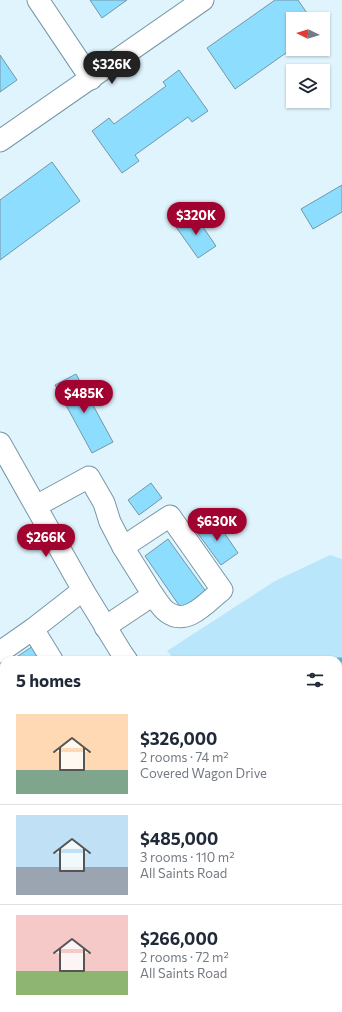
<!DOCTYPE html>
<html lang="en">
<head>
<meta charset="utf-8">
<style>
	body { margin:0; font-family:Commissioner,sans-serif; background:#f6f6f7; color:#1f2937; height:100vh; display:flex; flex-direction:column; font-size:15px; white-space:nowrap }
	* { box-sizing:border-box; margin:0 }
	p { font-size:13px; color:#747a83 }
	.icon { flex:none; width:22px; height:22px; fill:none; stroke:currentColor; stroke-width:2; stroke-linecap:round; stroke-linejoin:round }
	.map { position:relative; flex:1; overflow:hidden }
	.side { position:absolute; left:0px; top:656px; width:342px; height:356px; display:flex; flex-direction:column; background:#fff; border-radius:12px 12px 0 0; box-shadow:0 1px 3px #0004 }
	.side>* { flex:none }
	.needle { width:26px; rotate:275deg }
	.fabs { position:absolute; left:286px; top:12px; display:grid; gap:8px }
	.fabs a { display:grid; place-items:center; width:44px; height:44px; border-radius:0px; background:#fff; box-shadow:0 1px 3px #0004; font-size:20px }
	.price { position:absolute; translate:-50% -34px; padding:0 9px; border-radius:14px; background:#a2022f; color:#fff; font-size:13px; line-height:26px; filter:drop-shadow(0 1px 2px #0008) }
	.price::after { content:''; position:absolute; left:50%; top:24px; width:12px; height:9px; margin-left:-6px; background:inherit; clip-path:polygon(0 0,100% 0,50% 100%) }
	.price.current { background:#222; color:#fff }
	ul { padding:0; list-style:none }
	li { display:flex; align-items:center; gap:12px; height:100px; padding:0 16px }
	li+li { border-top:1px solid #e0e1e3 }
	li span { display:grid; place-items:center; flex:none; width:112px; height:80px; border-radius:0px; color:#555 }
	li>.icon { margin-inline-start:auto }
	span .icon { width:48px; height:48px; fill:#fffc; stroke-width:1 }
	li b { font-size:17px }
	h2 { display:flex; justify-content:space-between; align-items:center; height:48px; padding:0 16px; font-size:17px }
	.map>svg:first-child { display:block }
	.green { fill:#bae6fb }
	.lines { fill:none; stroke-linecap:round; stroke-linejoin:round }
	.stream { stroke:#62b2d3; stroke-width:5 }
	.building { fill:#8dddff; stroke:#7696a5 }
	.minor-casing { stroke:#7797a6; stroke-width:23 }
	.major-casing { stroke:#7797a6; stroke-width:24 }
	.minor { stroke:#fff; stroke-width:21 }
	.major { stroke:#fff; stroke-width:22 }
</style>
</head>
<body>
<div class="map">
<svg width="342" height="1012" viewBox="0 0 342 1012">
	<rect width="100%" height="100%" fill="#e0f4fe"/>
	<!-- green -->
	<g class="green">
		<polygon points="330,555 342,559 342,853 338,848 338,660 175,660 167,651 275,581"/>
		<polygon points="4,920 4,1008 326,1008 324,1012 0,1012 0,922"/>
	</g>
	<g class="lines">
		<!-- stream -->
		<polyline class="stream" points="338,660 342,660"/>
	</g>
	<!-- building -->
	<g class="building">
		<polygon points="90,0 127,0 102,18"/>
		<polygon points="275,0 298,0 311,19 293,19 293,48 235,89 207,48"/>
		<polygon points="0,55 17,80 0,92"/>
		<polygon points="179,70 208,111 192,122 188,117 135,155 139,161 122,173 92,131 109,118 114,124 166,86 163,82"/>
		<polygon points="52,162 80,201 0,260 0,200"/>
		<polygon points="342,185 342,212 313,229 301,209"/>
		<polygon points="194,214 216,246 198,258 176,227"/>
		<polygon points="76,374 113,442 92,453 55,385"/>
		<polygon points="151,483 162,498 139,515 128,500"/>
		<polygon points="214,518 238,553 221,565 196,531"/>
		<polygon points="168,539 207,593 183,611 145,556"/>
		<polygon points="33,646 42,660 12,660"/>
		<polygon points="0,675 4,682 4,727 0,720"/>
	</g>
	<g class="lines">
		<!-- minor casing -->
		<g class="minor-casing">
			<g id="minor">
				<polyline points="38,0 91,79"/>
				<polyline points="0,141 203,0"/>
				<polyline points="0,443 83,590 126,660"/>
				<polyline points="36,506 89,477 104,503 110,522 123,547 153,595 105,627"/>
				<path d="M123 547 170 516 222 590C207 602 187 627 167 612 161 608 157 600 153 595"/>
				<polyline points="33,629 83,590"/>
				<polyline points="0,652 33,629 52,660"/>
				<polyline points="338,909 342,914"/>
			</g>
		</g>
		<!-- major casing -->
		<g class="major-casing">
			<g id="major">
				<polyline points="122,655 126,660"/>
				<polyline points="338,732 342,731"/>
				<polyline points="338,754 342,752"/>
				<polyline points="0,849 4,848"/>
				<polyline points="0,897 4,896"/>
			</g>
		</g>
		<!-- minor -->
		<use href="#minor" class="minor"/>
		<!-- major -->
		<use href="#major" class="major"/>
	</g>
</svg>
<div class="fabs">
<a><svg class="needle" viewBox="-14 -14 28 28"><path d="M0-13l5 13h-10z" fill="#e53935"/><path d="M0 13l5-13h-10z" fill="#747a83"/></svg></a>
<a><svg class="icon" aria-label="layers" viewBox="0 0 24 24"><path d="M12 4l9 5-9 5-9-5zM3 14l9 5 9-5"/></svg></a>
</div>
<b class="price current" style="left:112px;top:85px">$326K</b>
<b class="price" style="left:196px;top:236px">$320K</b>
<b class="price" style="left:84px;top:414px">$485K</b>
<b class="price" style="left:217px;top:542px">$630K</b>
<b class="price" style="left:46px;top:558px">$266K</b>
<section class="side">
<h2>5 homes<svg class="icon" aria-label="filters" viewBox="0 0 24 24"><path d="M4 7h16M4 17h16"/><circle cx="9" cy="7" r="2"/><circle cx="15" cy="17" r="2"/></svg></h2>
<ul>
<li><span style="background:linear-gradient(#ffd9b3 70%,#7fa58c 0)"><svg class="icon" aria-label="home" viewBox="0 0 24 24"><path d="M3 11l9-7 9 7M6 9v11h12V9"/></svg></span><div><b>$326,000</b><p>2 rooms · 74 m²</p><p>Covered Wagon Drive</p></div></li>
<li><span style="background:linear-gradient(#bfe0f5 65%,#9aa5b1 0)"><svg class="icon" aria-label="home" viewBox="0 0 24 24"><path d="M3 11l9-7 9 7M6 9v11h12V9"/></svg></span><div><b>$485,000</b><p>3 rooms · 110 m²</p><p>All Saints Road</p></div></li>
<li><span style="background:linear-gradient(#f6c9c9 70%,#8fb573 0)"><svg class="icon" aria-label="home" viewBox="0 0 24 24"><path d="M3 11l9-7 9 7M6 9v11h12V9"/></svg></span><div><b>$266,000</b><p>2 rooms · 72 m²</p><p>All Saints Road</p></div></li>
</ul>
</section>
</div>
</body>
</html>
